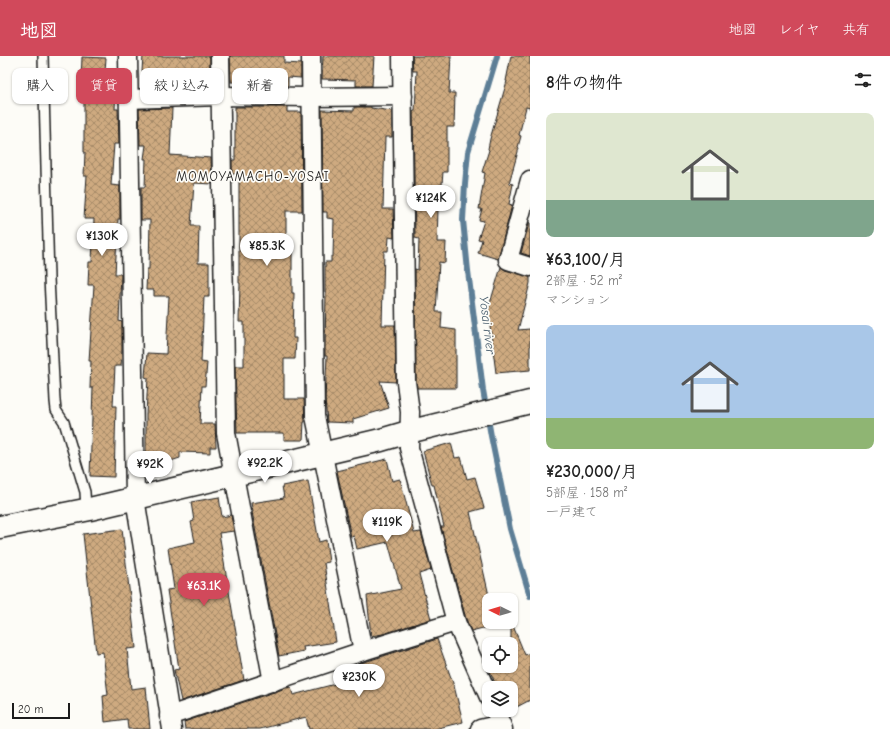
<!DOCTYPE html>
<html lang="ja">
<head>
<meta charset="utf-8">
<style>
	body { margin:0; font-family:"Comic Neue","Klee One",sans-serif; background:#f6f6f6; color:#222; height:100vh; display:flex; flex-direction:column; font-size:15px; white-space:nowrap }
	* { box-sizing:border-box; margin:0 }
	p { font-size:13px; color:#767676 }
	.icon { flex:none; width:22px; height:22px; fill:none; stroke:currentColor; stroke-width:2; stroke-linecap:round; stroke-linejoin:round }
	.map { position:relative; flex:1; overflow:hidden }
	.sheet { display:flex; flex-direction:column; background:#fff; width:360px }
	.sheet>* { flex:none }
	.banner { position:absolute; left:12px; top:12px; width:380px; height:36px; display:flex; gap:8px }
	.needle { width:26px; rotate:275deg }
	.tools { position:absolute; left:482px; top:537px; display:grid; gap:8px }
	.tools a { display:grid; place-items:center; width:36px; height:36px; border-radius:8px; background:#fff; box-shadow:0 1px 3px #0004; font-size:20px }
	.scale { position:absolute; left:12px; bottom:10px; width:58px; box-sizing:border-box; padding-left:4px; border:2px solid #1c1c1c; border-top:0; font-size:11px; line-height:14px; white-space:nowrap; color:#1c1c1c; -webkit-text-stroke:3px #fdfcf7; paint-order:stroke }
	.price { position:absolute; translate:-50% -34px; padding:0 9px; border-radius:14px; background:#fff; color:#222; font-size:13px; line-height:26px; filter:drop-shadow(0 1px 2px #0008) }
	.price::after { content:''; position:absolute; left:50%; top:24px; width:12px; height:9px; margin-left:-6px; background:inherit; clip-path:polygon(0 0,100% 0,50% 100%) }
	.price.current { background:#d1495b; color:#fff }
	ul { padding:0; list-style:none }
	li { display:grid; align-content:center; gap:8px; height:212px; padding:0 16px }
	li span { display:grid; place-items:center; height:124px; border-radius:8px; color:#555 }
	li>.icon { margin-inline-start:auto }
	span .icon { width:72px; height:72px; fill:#fffc; stroke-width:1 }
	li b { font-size:17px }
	h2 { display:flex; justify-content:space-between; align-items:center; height:48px; padding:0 16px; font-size:17px }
	.chip { padding:0 14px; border-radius:8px; background:#fff; box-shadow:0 1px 3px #0004; font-size:14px; line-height:36px }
	.chip.current { background:#d1495b; color:#fff }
	header { display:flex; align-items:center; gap:24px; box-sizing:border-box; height:56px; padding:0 20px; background:#d1495b; color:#fff }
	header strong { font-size:19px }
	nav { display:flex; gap:22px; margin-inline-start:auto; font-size:14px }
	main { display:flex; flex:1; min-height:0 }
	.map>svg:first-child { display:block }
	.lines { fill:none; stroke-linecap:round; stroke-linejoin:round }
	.stream { stroke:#5d7e96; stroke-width:6 }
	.building { fill:url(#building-cross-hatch); stroke:#1c1c1c }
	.service-casing { stroke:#1c1c1c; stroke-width:12 }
	.minor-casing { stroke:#1c1c1c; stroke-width:21 }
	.tertiary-casing { stroke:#1c1c1c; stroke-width:25 }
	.service { stroke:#fdfcf7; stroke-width:9 }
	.minor { stroke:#fdfcf7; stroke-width:18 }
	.tertiary { stroke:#fdfcf7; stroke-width:22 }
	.labels { text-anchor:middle; stroke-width:3.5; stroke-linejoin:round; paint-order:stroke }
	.neighbourhood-label { font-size:13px; letter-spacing:1px; fill:#1c1c1c; stroke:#fdfcf7 }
	.water-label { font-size:13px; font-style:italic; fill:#485d6d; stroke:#fdfcf7 }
</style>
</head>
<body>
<header>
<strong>地図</strong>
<nav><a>地図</a><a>レイヤ</a><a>共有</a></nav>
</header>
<main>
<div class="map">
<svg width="530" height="673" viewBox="0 0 530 673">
	<defs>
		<pattern id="building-cross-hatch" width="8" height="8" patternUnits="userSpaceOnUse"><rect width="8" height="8" fill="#ceaa80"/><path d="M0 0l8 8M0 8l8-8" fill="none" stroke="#a68a68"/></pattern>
	</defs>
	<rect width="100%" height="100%" fill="#fdfcf7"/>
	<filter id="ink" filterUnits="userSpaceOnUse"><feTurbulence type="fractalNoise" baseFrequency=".025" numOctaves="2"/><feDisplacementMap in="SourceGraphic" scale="8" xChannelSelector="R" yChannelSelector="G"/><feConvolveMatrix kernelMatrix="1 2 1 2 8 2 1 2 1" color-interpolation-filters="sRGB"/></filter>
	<g filter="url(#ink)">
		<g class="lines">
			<!-- stream -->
			<polyline class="stream" points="497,0 468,96 465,128 463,164 468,215 483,334 491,380 510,473 530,540"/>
		</g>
		<!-- building -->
		<g class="building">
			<polygon points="143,0 210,0 210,27 207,30 149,32 149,15 142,15"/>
			<polygon points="230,0 284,0 284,7 301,8 301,22 288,21 288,30 235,30 235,26 231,26"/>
			<polygon points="323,0 374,0 372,30 356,30 356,24 322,23"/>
			<polygon points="412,0 451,0 449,37 455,37 454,71 447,71 447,116 443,116 440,153 438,153 437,186 446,186 445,207 439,206 436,256 442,256 441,272 456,274 456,332 417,332 416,325 415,213 418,214 419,183 415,182 413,55 415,55 417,15 413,15"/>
			<polygon points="511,0 530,0 530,52 526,51 519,79 521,80 518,91 519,92 509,127 513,128 509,148 512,149 498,203 478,197 482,184 478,183 484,165 479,164 482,153 479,153 485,117 482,116 489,94 488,93 490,83 507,25 506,25"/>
			<polygon points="82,1 106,2 105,15 112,15 111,31 116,31 115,53 118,53 119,88 114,88 111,129 120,130 120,163 118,163 115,218 121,218 119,265 122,266 122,294 121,310 115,310 113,350 116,350 114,421 90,420 93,332 90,332 91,305 89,305 94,229 88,229 89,206 92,206 94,163 84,163 87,120 84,120 85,96 84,96 84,26 81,26"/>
			<polygon points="235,51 287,51 287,56 301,56 302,155 286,155 286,195 292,195 292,237 294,237 293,282 296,282 295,303 284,303 284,343 304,343 305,366 304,366 303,384 284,384 284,377 237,377 235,310 244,310 244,266 239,266 240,227 239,227 239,118 232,118 232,104 235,104"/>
			<polygon points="354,51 371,51 371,52 392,55 392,81 385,81 383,153 393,153 394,182 389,181 388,195 384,195 382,269 395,269 396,326 380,325 389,352 353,363 353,367 327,366 325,343 327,300 325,300 325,294 326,236 325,236 325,206 331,206 331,200 333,200 334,163 327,162 327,156 323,156 322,54 354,55"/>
			<polygon points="172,52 170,99 211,102 212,128 194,127 191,170 199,170 198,207 209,207 209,241 204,241 201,306 207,307 205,330 202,330 200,368 215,368 216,391 210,391 210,397 180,396 180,402 146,413 146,358 148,322 145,321 147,297 166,298 169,240 154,240 154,234 146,234 147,213 149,213 150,164 141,164 141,131 145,131 146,103 144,103 146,89 140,89 139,53"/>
			<polygon points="530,164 530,200 521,197"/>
			<polygon points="501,211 505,214 530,221 530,227 518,274 530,273 530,314 496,317 488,254"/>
			<polygon points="451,387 455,402 461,401 467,423 475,421 484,452 470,456 490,544 489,544 489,566 494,566 495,569 471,575 466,563 441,471 444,471 434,429 432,429 423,395"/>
			<polygon points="387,403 392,425 400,423 414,477 421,476 431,514 419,518 431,563 383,578 371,580 367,540 401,533 388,486 357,493 354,480 351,481 337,415"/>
			<polygon points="308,425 319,486 326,484 329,506 324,507 336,586 303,591 304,595 279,600 252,456 253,456 251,447 284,442 282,430"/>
			<polygon points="219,441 222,461 231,459 234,475 219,477 244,624 181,645 174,614 179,613 167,534 174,533 168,492 195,486 191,466 194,465 191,446"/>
			<polygon points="122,473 136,592 127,593 131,633 146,631 150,673 128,673 127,663 105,666 103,640 108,639 103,596 96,597 83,478"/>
			<polygon points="511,565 525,599 530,597 530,644 511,654 511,632 497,632 490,615 500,610 511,610"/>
			<polygon points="437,583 454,630 463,666 434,673 309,673 306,661 260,673 185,673 184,666 286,632 291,631 293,639 339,627 336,615"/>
		</g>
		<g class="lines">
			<!-- service casing -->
			<g class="service-casing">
				<polyline id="service" points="43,0 49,222 55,345 56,354 64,366 85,436 86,453"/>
			</g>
			<!-- minor casing -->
			<g class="minor-casing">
				<g id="minor">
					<polyline points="128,0 135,442 172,673"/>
					<polyline points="220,0 226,377 273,626"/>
					<polyline points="311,0 315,360 363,595"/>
					<polyline points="402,0 406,326 410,356 409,392 456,566 489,641"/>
					<polyline points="128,43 220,40 311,41 403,40"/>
					<polyline points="530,124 508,204 530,211"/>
					<polyline points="495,654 503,673"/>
					<polyline points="169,660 363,595 456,566"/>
					<polyline points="480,673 501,668"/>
				</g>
			</g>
			<!-- tertiary casing -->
			<g class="tertiary-casing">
				<polyline id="tertiary" points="0,471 90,453 381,384 408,376 530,346"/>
			</g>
			<!-- service -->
			<use href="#service" class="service"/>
			<!-- minor -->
			<use href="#minor" class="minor"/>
			<!-- tertiary -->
			<use href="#tertiary" class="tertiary"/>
		</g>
	</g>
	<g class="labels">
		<!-- neighbourhood labels -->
		<g class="neighbourhood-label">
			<text x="253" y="125">MOMOYAMACHO-YOSAI</text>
		</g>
		<!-- water labels -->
		<g class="water-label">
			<text transform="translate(488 269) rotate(83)" y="5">Yosai river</text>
		</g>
	</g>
</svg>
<div class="tools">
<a><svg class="needle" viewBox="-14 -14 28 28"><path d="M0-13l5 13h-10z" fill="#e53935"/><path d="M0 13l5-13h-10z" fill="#767676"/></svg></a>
<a><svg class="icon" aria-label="locate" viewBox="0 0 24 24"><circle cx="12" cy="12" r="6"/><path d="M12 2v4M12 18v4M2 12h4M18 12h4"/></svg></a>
<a><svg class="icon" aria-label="layers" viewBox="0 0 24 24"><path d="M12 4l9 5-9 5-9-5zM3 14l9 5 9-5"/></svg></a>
</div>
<div class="scale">20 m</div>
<b class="price" style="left:431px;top:163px">¥124K</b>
<b class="price" style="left:102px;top:201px">¥130K</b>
<b class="price" style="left:267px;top:211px">¥85.3K</b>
<b class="price" style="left:265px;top:428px">¥92.2K</b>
<b class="price" style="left:150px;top:429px">¥92K</b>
<b class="price" style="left:387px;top:487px">¥119K</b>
<b class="price current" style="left:204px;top:551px">¥63.1K</b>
<b class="price" style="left:359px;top:642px">¥230K</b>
<div class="banner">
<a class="chip">購入</a>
<a class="chip current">賃貸</a>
<a class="chip">絞り込み</a>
<a class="chip">新着</a>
</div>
</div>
<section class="sheet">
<h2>8件の物件<svg class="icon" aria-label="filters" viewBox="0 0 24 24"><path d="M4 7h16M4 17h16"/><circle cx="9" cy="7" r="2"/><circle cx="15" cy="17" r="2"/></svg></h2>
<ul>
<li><span style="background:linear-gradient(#dfe7d0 70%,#7fa58c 0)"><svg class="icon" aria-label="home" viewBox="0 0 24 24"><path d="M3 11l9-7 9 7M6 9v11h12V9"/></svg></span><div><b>¥63,100/月</b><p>2部屋 · 52 m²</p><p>マンション</p></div></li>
<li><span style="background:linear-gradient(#a9c7e8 75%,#8fb573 0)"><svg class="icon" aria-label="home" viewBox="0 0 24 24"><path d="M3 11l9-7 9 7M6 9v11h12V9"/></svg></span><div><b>¥230,000/月</b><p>5部屋 · 158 m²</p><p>一戸建て</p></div></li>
</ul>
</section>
</main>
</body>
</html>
